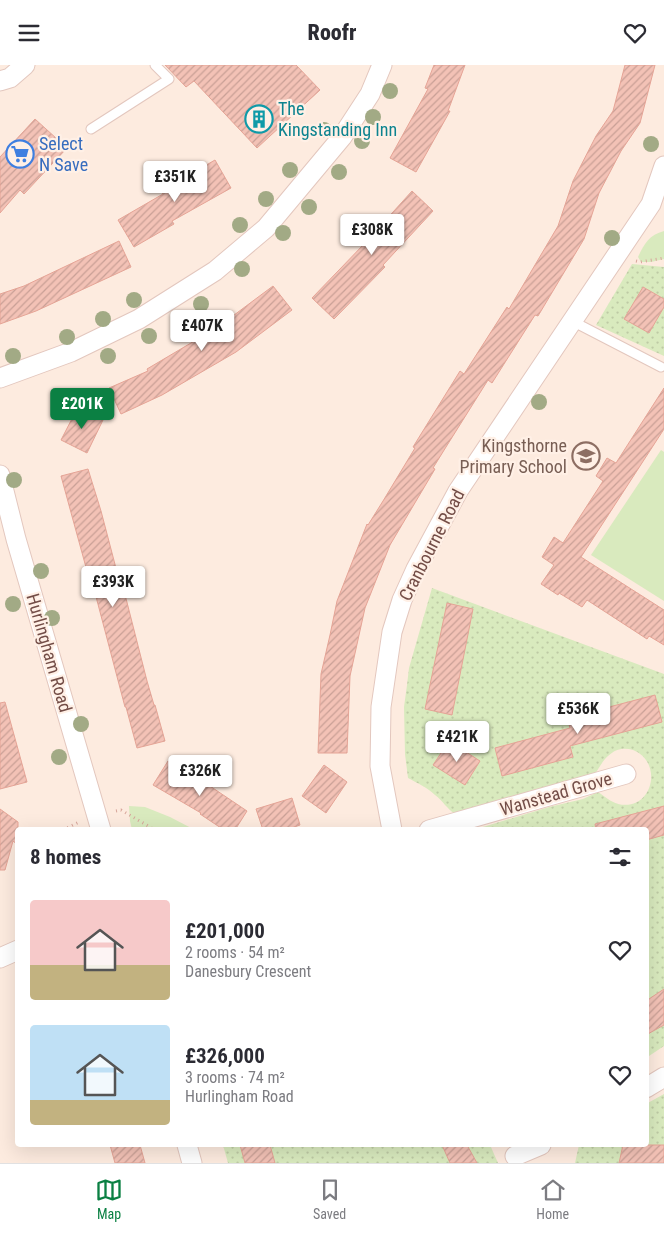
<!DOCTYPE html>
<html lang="en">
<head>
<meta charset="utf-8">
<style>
	body { margin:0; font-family:"Roboto Condensed",sans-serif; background:#f7f7f7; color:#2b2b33; height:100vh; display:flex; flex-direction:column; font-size:19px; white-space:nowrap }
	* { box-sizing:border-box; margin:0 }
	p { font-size:16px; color:#7c7c81 }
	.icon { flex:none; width:28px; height:28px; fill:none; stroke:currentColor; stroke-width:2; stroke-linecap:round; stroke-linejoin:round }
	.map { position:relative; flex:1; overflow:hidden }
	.sheet { position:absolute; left:15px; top:762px; width:634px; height:320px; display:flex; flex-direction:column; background:#fff; border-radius:5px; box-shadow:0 5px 20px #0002 }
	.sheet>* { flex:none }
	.price { position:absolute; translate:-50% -42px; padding:0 11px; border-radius:5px; background:#fff; color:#222; font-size:16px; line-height:32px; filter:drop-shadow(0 1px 2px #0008) }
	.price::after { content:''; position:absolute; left:50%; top:30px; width:15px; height:11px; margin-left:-8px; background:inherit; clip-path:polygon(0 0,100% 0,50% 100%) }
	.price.on { background:#0b8043; color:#fff }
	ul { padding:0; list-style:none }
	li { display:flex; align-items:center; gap:15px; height:125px; padding:0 15px }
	li span { display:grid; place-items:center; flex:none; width:140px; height:100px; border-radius:5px; color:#555 }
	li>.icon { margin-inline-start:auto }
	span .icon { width:60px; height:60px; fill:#fffc; stroke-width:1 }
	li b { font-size:21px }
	h2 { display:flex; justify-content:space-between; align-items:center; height:60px; padding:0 15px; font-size:21px }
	header { display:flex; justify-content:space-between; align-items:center; height:65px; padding:0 15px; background:#fff; font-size:22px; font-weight:800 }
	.tabs { display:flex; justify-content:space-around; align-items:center; height:70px; border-top:1px solid #e1e1e2; background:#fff; font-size:14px; color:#7c7c81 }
	.tabs a { display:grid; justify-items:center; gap:2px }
	.tabs .on { color:#0b8043 }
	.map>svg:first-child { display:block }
	.grass { fill:#d9eabe }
	.park { fill:url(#park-dots) }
	.building { fill:url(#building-hatch); stroke:#e5a496 }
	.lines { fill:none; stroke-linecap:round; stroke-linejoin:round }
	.lane-casing { stroke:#e3c7be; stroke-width:11 }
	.street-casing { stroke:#e3c7be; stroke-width:21 }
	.path { stroke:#d7a59a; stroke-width:3; stroke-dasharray:1 4; stroke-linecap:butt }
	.lane { stroke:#fff; stroke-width:9 }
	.street { stroke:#fff; stroke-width:19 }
	.tree { fill:#a2aa85 }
	.labels { text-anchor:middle; stroke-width:4.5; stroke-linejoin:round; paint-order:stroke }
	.culture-label { font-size:18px; fill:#0d838f; stroke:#fff0e6; text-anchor:start }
	.shop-label { font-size:18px; fill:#366cbe; stroke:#fff0e6; text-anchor:start }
	.education-label { font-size:18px; fill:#785e54; stroke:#fff0e6; text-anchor:end }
	.street-label { font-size:18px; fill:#734d47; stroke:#fff0e6 }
</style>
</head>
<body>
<header><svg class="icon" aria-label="menu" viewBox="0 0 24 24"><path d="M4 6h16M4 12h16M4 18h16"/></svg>Roofr<svg class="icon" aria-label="heart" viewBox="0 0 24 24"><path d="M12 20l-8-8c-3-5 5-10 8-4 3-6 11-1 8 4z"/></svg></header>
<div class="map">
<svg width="664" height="1098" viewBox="0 0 664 1098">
	<defs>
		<pattern id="park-dots" width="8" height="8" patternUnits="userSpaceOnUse" patternTransform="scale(1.25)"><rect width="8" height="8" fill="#d9eabe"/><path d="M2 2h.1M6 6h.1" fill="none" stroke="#becaa5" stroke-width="1.8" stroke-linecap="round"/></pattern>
		<pattern id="building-hatch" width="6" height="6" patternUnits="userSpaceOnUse" patternTransform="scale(1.25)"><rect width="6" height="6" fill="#f3c2b6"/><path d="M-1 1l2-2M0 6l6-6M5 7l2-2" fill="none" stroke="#c9a096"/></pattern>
	</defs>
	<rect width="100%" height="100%" fill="#fdebdf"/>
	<!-- grass -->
	<g class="grass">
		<path d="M664 166V194L651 197H641L638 192C644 179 649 170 664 166Z"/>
		<polygon points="661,385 664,387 664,536 591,490"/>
		<polygon points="129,741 145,742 170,752 195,765 132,765 130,756"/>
	</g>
	<!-- park -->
	<g class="park">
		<polygon points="632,199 664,202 664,291 596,260"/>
		<path d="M432 523 664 609V981L646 993V765H473L549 742 583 734 598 727C604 731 611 737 618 739 653 747 664 697 633 685 624 682 615 684 608 691 602 696 599 704 594 710L455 749C447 744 443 736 435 730 427 722 417 718 408 713L405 689 404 642 407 620 409 603Z"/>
		<polygon points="664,1029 664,1098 575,1098 579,1080 646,1080 646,1039"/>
		<polygon points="223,1080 490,1080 498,1098 228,1098"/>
	</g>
	<!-- building -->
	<g class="building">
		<polygon points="165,0 296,0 320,25 257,83 194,16 186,22"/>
		<polygon points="434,0 465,0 448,46 450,46 416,107 390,93 428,24 425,23"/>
		<polygon points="625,0 655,0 640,58 621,86 599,128 584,174 538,251 535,250 492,318 488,315 446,382 433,403 435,404 390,480 365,543 350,611 347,688 318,688 321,609 330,570 337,536 367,459 368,460 383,436 415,383 413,382 460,306 464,309 507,242 509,244 558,161 573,116 596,71 613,46"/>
		<polygon points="35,54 67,83 24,129 20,125 0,148 0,92"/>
		<polygon points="215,95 231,123 172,156 174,159 134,182 118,155 163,129 161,126"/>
		<polygon points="412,126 433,146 383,200 385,202 334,254 312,233 365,178"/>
		<polygon points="119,176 131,202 36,246 0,259 0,229 24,221"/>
		<polygon points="273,221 292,245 236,287 162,330 121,349 109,323 148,306 147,304 218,262"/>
		<polygon points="643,222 664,234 664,242 649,268 624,254"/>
		<polygon points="664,323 664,364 581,492 664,545 664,580 649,571 647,574 587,535 582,542 559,528 558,530 541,519 554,500 542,492 554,472 563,478 603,416 596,411 607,393 616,398"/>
		<polygon points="78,342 103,355 87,388 61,375"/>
		<polygon points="88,404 101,446 117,507 119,506 147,616 154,640 155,640 165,676 137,683 126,642 125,642 89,505 87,506 61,411"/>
		<polygon points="447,538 473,544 452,650 425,644"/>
		<polygon points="655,630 662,657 570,681 573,692 502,711 495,683 570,663 567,653"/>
		<polygon points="5,637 27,717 0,724 0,638"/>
		<polygon points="449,676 480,696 465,720 433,700"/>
		<polygon points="168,696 198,713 247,746 235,765 224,765 200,749 201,748 153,720"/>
		<polygon points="324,700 347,717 326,748 302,731"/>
		<polygon points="292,733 300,760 286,765 263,765 256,744"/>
		<polygon points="664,741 664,770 646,775 646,765 596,765 595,759"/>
		<polygon points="0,744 18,757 18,780 13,776 5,805 0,805"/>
		<polygon points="664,924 664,960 646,970 646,936"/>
		<polygon points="110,1080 140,1080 145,1098 115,1098"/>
		<polygon points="240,1080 270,1080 275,1098 245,1098"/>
		<polygon points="442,1080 467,1080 477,1098 450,1098"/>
		<polygon points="623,1080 664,1080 664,1098 619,1098"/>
	</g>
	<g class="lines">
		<!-- lane casing -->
		<g class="lane-casing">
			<g id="lane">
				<polyline points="91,64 169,14 155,0"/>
				<polyline points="572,256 661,302"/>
			</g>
		</g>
		<!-- street casing -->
		<g class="street-casing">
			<g id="street">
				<polyline points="0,16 10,13 25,0"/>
				<polyline points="0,313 71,287 139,254 215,206 266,163 342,72 370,29 382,0"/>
				<polyline points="0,410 16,474 101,765"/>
				<polyline points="392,765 380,701 381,642 392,567 402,535 416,504 458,426 651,139 664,101"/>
				<polyline points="429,765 626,709"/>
				<polyline points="0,893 18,885"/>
				<polyline points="646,1023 664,1012"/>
				<polyline points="187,1080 192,1098"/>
				<polyline points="515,1091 541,1080"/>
			</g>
		</g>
		<!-- path -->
		<g class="path">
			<polyline points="636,196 640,197 664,193"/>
			<polyline points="116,746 121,745 155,765"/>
			<polyline points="63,765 79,757"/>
		</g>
		<!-- lane -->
		<use href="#lane" class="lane"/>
		<!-- street -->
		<use href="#street" class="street"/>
	</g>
	<!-- trees -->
	<g class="tree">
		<circle cx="390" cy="26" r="8"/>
		<circle cx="373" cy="52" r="8"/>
		<circle cx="324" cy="65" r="8"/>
		<circle cx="362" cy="76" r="8"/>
		<circle cx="651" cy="79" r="8"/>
		<circle cx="290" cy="105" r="8"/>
		<circle cx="339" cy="107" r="8"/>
		<circle cx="266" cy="134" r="8"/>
		<circle cx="309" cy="142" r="8"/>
		<circle cx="240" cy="160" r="8"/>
		<circle cx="283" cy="168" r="8"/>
		<circle cx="612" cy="173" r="8"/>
		<circle cx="242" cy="204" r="8"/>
		<circle cx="134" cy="235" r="8"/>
		<circle cx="201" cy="239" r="8"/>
		<circle cx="103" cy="254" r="8"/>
		<circle cx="149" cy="271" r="8"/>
		<circle cx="67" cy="272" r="8"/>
		<circle cx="13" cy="291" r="8"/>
		<circle cx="108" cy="291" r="8"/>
		<circle cx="539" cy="337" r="8"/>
		<circle cx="14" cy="415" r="8"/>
		<circle cx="41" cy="506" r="8"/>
		<circle cx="13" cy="539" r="8"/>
		<circle cx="52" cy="553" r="8"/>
		<circle cx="81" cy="659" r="8"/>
		<circle cx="59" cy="692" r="8"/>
	</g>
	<!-- icons -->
	<defs>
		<g id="building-ring" transform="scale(1.4375)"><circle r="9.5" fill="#fff0e6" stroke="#0f9aa8" stroke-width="1.5"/><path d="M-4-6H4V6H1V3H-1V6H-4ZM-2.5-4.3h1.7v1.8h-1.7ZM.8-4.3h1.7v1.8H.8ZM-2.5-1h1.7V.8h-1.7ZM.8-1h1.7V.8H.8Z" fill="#0f9aa8"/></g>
		<g id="supermarket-ring" transform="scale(1.4375)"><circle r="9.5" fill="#fff0e6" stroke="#3f7fe0" stroke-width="1.5"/><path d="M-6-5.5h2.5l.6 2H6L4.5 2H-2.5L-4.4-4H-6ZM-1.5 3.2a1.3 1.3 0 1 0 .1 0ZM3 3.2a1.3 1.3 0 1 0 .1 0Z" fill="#3f7fe0"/></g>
		<g id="school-ring" transform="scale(1.4375)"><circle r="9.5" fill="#fff0e6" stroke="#8d6e63" stroke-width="1.5"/><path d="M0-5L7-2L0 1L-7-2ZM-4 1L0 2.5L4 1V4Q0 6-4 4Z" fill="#8d6e63"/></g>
	</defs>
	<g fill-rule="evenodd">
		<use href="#building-ring" x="259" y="54"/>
		<use href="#supermarket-ring" x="20" y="89"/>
		<use href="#school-ring" x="586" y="391"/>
	</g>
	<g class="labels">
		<!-- culture labels -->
		<g class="culture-label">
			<text x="278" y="50">The<tspan x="278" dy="21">Kingstanding Inn</tspan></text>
		</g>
		<!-- shop labels -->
		<g class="shop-label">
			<text x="39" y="85">Select<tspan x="39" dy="21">N Save</tspan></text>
		</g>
		<!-- education labels -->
		<g class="education-label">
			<text x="567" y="387">Kingsthorne<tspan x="567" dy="21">Primary School</tspan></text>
		</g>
		<!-- street labels -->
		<g class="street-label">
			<text transform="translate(432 480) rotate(-63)" y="6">Cranbourne Road</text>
			<text transform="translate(49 588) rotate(74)" y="6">Hurlingham Road</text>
			<text transform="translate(556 729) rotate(-16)" y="6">Wanstead Grove</text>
		</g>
	</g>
</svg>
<b class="price" style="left:175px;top:138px">£351K</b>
<b class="price" style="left:372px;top:191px">£308K</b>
<b class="price" style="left:202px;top:287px">£407K</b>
<b class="price on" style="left:82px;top:365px">£201K</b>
<b class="price" style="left:113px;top:543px">£393K</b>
<b class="price" style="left:578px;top:670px">£536K</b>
<b class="price" style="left:457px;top:698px">£421K</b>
<b class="price" style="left:200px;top:732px">£326K</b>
<section class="sheet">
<h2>8 homes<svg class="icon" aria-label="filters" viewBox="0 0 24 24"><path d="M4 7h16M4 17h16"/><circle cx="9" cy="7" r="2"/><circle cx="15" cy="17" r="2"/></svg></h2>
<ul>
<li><span style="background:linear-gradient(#f6c9c9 65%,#c2b280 0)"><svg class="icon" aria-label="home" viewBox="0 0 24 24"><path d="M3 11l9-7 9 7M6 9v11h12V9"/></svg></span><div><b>£201,000</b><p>2 rooms · 54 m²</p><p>Danesbury Crescent</p></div><svg class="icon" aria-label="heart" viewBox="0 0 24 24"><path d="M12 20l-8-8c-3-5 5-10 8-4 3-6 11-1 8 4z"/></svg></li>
<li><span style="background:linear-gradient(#bfe0f5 75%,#c2b280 0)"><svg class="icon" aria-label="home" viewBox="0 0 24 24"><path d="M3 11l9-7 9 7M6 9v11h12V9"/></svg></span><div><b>£326,000</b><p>3 rooms · 74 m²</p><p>Hurlingham Road</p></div><svg class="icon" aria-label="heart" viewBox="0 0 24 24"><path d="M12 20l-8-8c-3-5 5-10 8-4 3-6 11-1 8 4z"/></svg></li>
</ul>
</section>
</div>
<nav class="tabs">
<a class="on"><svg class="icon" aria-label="map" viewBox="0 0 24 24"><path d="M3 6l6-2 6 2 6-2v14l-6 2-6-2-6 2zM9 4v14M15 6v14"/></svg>Map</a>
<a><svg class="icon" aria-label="saved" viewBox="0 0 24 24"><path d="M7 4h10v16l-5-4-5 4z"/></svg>Saved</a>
<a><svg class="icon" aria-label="home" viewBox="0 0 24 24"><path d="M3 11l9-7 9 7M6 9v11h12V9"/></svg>Home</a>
</nav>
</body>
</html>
